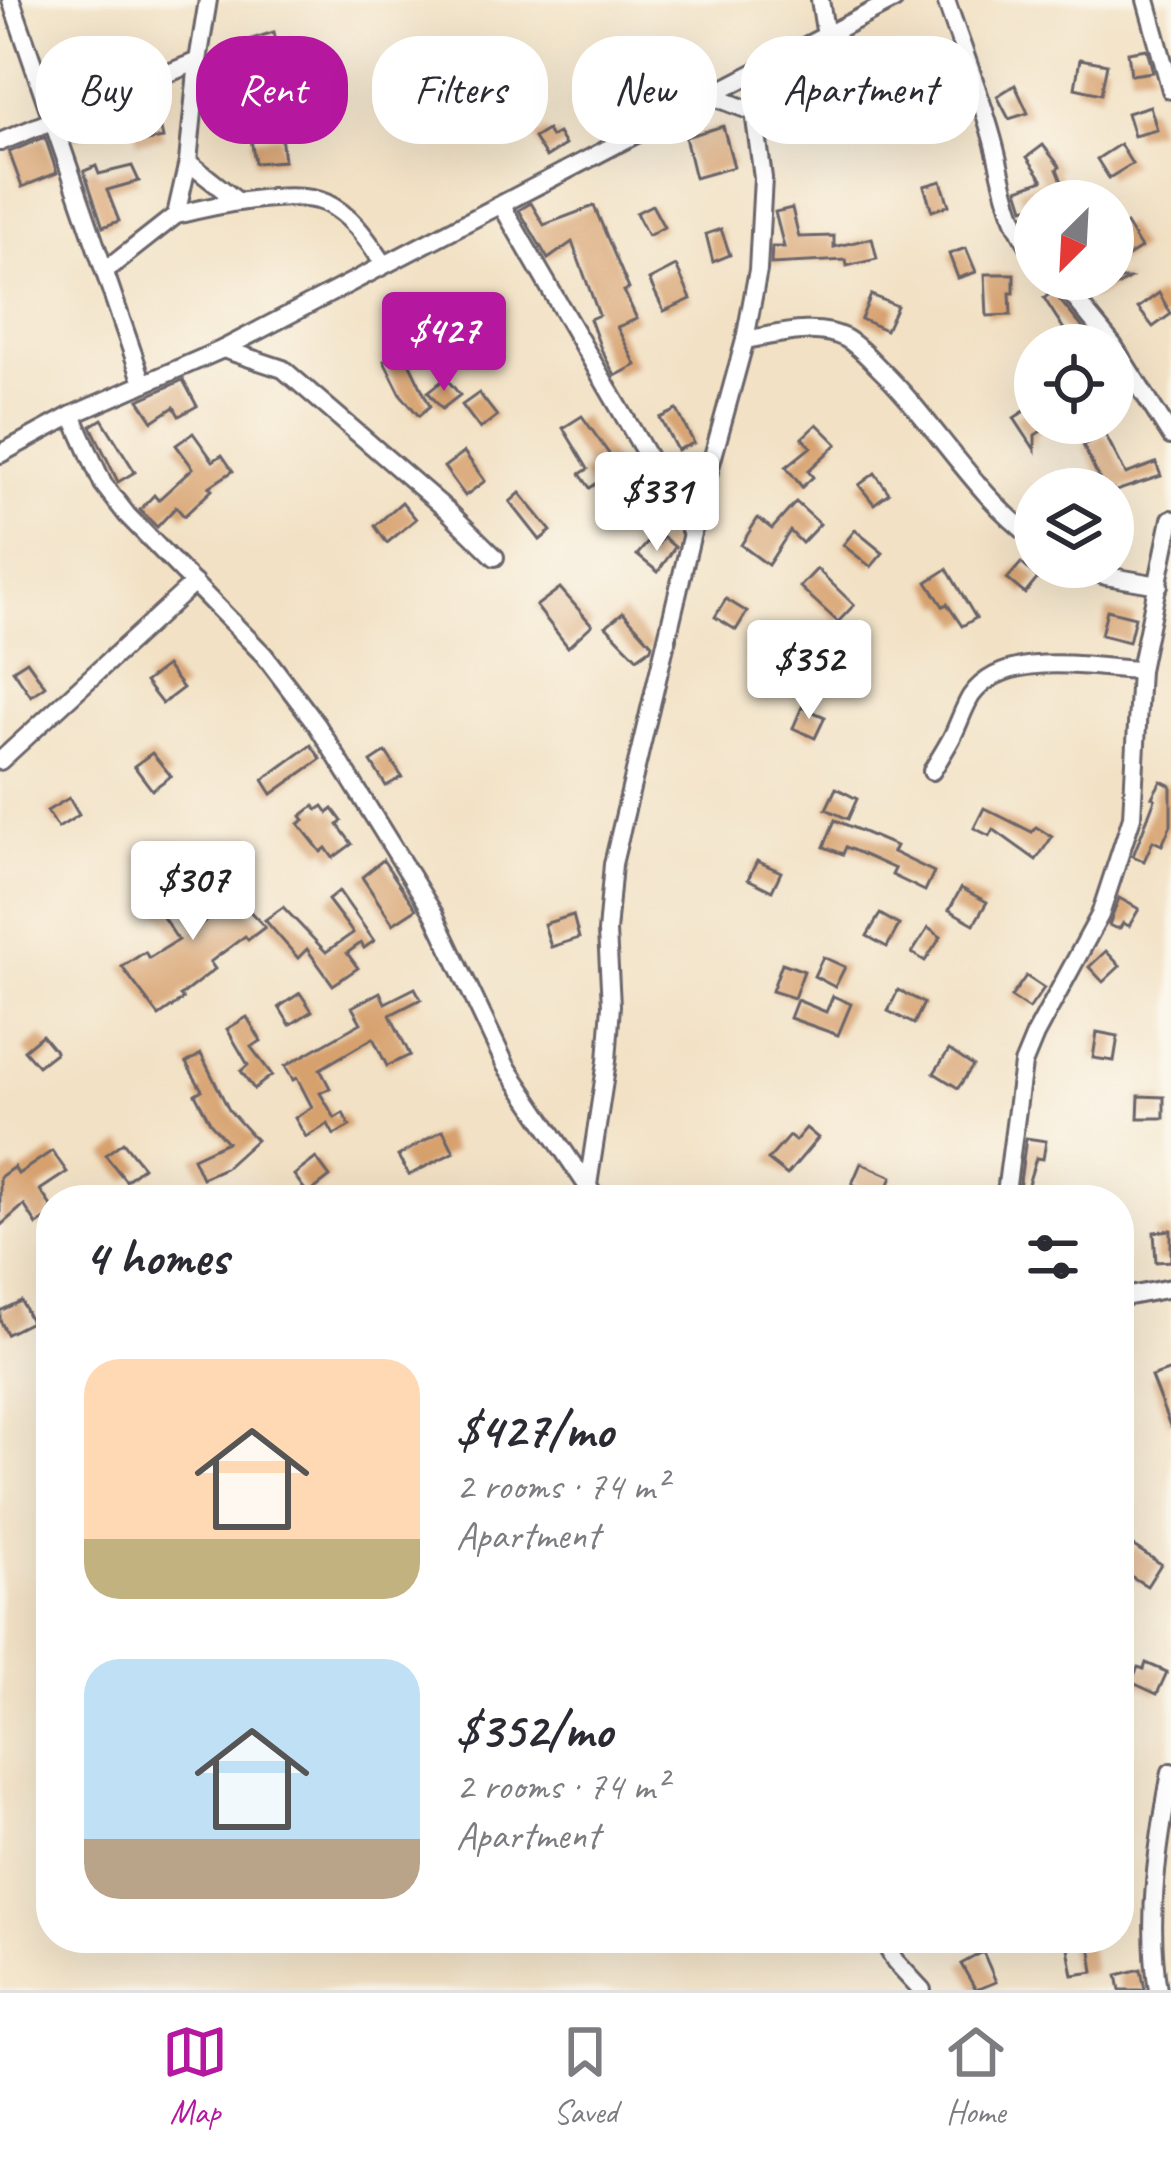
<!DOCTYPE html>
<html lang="en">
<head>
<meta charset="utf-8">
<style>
	body { margin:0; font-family:Caveat,sans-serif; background:#f2f2f3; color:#2b2b33; height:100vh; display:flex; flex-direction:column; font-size:45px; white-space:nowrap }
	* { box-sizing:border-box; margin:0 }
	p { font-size:39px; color:#7c7c81 }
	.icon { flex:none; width:66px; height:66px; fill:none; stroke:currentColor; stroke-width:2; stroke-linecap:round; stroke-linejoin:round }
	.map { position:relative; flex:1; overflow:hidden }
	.sheet { position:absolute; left:36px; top:1185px; width:1098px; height:768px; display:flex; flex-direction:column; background:#fff; border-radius:48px; box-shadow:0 12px 48px #0002 }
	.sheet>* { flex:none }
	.banner { position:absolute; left:36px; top:36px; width:1101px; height:108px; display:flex; gap:24px }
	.needle { width:78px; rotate:204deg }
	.controls { position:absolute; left:1014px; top:180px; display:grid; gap:24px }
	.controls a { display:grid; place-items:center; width:120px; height:120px; border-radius:50%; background:#fff; box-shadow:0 12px 48px #0002; font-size:60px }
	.price { position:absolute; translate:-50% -102px; padding:0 27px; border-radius:12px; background:#fff; color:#222; font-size:39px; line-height:78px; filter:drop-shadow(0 3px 6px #0008) }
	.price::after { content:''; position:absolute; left:50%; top:72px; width:36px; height:27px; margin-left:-18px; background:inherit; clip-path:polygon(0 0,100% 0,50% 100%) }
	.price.selected { background:#b5179e; color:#fff }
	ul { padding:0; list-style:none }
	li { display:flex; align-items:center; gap:36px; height:300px; padding:0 48px }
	li span { display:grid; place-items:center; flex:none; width:336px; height:240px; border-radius:36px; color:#555 }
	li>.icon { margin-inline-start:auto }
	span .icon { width:144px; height:144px; fill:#fffc; stroke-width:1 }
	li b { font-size:51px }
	h2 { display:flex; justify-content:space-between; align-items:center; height:144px; padding:0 48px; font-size:51px }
	.pill { padding:0 42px; border-radius:48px; background:#fff; box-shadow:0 12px 48px #0002; font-size:42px; line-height:108px }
	.pill.selected { background:#b5179e; color:#fff }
	.dock { display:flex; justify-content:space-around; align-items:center; height:168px; border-top:3px solid #e1e1e2; background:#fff; font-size:33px; color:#7c7c81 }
	.dock a { display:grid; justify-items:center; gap:6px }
	.dock .selected { color:#b5179e }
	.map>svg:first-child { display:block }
	.building { fill:#d7a16e }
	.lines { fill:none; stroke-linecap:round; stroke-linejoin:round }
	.minor-casing { stroke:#6b656b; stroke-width:22 }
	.minor { stroke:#fff; stroke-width:16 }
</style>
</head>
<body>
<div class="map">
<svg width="1171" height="1990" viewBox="0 0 1171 1990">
	<rect width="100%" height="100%" fill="#fbf7ec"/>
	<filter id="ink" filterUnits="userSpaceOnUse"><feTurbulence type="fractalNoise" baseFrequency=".00833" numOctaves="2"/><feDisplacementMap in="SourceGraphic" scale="24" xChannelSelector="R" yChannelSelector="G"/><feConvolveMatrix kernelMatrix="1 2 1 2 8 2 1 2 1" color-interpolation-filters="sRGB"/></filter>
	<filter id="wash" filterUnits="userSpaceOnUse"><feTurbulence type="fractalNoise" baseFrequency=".004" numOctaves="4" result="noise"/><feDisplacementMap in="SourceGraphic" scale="48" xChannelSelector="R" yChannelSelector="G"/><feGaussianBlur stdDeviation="2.7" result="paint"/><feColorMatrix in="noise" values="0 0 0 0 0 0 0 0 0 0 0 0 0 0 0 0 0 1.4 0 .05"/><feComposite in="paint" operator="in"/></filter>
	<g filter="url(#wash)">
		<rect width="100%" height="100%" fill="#f2e1c4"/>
		<g id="blocks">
			<!-- building -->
			<g class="building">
				<polygon points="274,32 285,79 273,82 280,99 251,108 250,103 215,107 211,82 256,79 245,41"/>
				<polygon points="1147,49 1153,72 1131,75 1128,52"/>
				<polygon points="1080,59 1107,64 1101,94 1075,88"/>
				<polygon points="64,63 74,98 60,104 48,69"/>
				<polygon points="635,72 652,103 627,115 626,111 599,126 584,100"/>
				<polygon points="1015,85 1028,113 1009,119 997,96"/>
				<polygon points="153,93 163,138 137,143 133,123 73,139 69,128"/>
				<polygon points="1150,106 1157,130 1134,136 1127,113"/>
				<polygon points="723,126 734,167 695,178 685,137"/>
				<polygon points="547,130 551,137 558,133 565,145 546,157 534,138"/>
				<polygon points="281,135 284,161 255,163 251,139"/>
				<polygon points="45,137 57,173 22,187 9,152"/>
				<polygon points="1120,144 1132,164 1109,178 1097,159"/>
				<polygon points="1043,145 1060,167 1057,169 1067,194 1046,201 1035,201 1035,205 1024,208 1018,189 1043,180 1027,157"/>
				<polygon points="96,166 99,174 132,166 139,181 107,190 119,221 103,227 84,171"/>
				<polygon points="941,181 949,205 932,211 924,186"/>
				<polygon points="531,203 544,225 594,206 629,289 624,291 637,319 617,327 636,365 615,376 601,349 590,319 599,315 572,242 548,259 519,210"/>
				<polygon points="652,205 664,227 648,236 636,213"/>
				<polygon points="792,208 799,237 834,236 834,247 872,238 877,259 847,266 846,260 771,264 772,247 784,247 775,212"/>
				<polygon points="1126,224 1141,248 1113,266 1113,232"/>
				<polygon points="721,229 730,255 713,262 706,234"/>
				<polygon points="966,248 976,272 958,278 949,254"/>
				<polygon points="676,266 691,299 664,311 649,280"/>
				<polygon points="985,274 1014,274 1014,293 1010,293 1011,315 987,316"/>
				<polygon points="1096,279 1129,279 1092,300 1082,287"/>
				<polygon points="1053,292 1097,345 1074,345 1044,298"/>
				<polygon points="1159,293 1171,314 1153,327 1138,308"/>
				<polygon points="871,295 897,306 886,330 861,319"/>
				<polygon points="404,352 430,406 419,416 401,395 384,361"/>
				<polygon points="446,378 460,395 442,409 428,392"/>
				<polygon points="183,380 197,406 179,416 174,407 153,421 139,400"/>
				<polygon points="479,393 497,416 480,429 462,405"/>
				<polygon points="1035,404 1035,423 1054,423 1035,435 1035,450 1014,418"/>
				<polygon points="677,410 694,443 677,450 660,418"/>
				<polygon points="582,416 619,468 590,488 580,474 588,469 563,428"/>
				<polygon points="102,419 135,472 118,482 91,426"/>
				<polygon points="817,424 837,444 808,471 813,477 802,487 786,467 811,447 802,438"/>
				<polygon points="193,433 213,461 222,455 233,471 209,487 212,490 184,516 176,507 157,527 140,510 154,495 158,500 193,468 176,445"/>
				<polygon points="1105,434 1126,474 1156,463 1161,476 1113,492 1113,489 1073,489 1099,478 1083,445"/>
				<polygon points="464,452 485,481 465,496 444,467"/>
				<polygon points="875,473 889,493 874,504 859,485"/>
				<polygon points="520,493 551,531 540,540 510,502"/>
				<polygon points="402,502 416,519 387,543 375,526"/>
				<polygon points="796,502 820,524 802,543 790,531 768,565 741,545 758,518 772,529"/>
				<polygon points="855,530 883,553 871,567 843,545"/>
				<polygon points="663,537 675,547 658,572 637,555 649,541 656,547"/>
				<polygon points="1021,563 1038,578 1025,594 1007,579"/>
				<polygon points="817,569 854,605 838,622 800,587"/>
				<polygon points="947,569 976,618 962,626 947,604 943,606 927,582"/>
				<polygon points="560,588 592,625 568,647 536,606"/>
				<polygon points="726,599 747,612 736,630 715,617"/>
				<polygon points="1107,610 1135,617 1129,642 1101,635"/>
				<polygon points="623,612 652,644 651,648 637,658 606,626"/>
				<polygon points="27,661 45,686 31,696 13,670"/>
				<polygon points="166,666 183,688 162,704 145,682"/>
				<polygon points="802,707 825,717 815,738 793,728"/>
				<polygon points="311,745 321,759 272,794 263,780"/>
				<polygon points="386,752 402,777 386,786 371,762"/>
				<polygon points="152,753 171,776 152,790 134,766"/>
				<polygon points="1161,781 1171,786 1171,825 1162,845 1153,841 1144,861 1133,856 1155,799 1152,797"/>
				<polygon points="836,788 857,799 848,819 826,809"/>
				<polygon points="69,798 79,815 58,828 47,811"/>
				<polygon points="314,806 317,810 323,806 328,813 333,809 342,821 338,825 352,844 333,858 326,848 321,852 299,824 304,820 301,816"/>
				<polygon points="984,808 1032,832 1036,827 1052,837 1036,860 993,829 990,836 974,828"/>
				<polygon points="835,820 896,846 893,852 934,872 925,891 892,875 895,869 846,847 843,854 824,847"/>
				<polygon points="206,859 239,894 236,897 265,927 248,940 245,936 210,962 215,969 180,996 183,999 159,1016 122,967 145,952 149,958 178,940 153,902 165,894 190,933 218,910 189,873"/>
				<polygon points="383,860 416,909 393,924 362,877"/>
				<polygon points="757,861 781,872 772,891 748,879"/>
				<polygon points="961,888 987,902 974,924 949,910"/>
				<polygon points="339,891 374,941 364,948 361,943 347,953 358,968 333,985 307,949 298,958 265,920 283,907 326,952 353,933 328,900"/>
				<polygon points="1119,898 1139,909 1129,926 1123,923 1120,928 1115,928 1109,925"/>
				<polygon points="880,914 899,925 887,947 867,936"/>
				<polygon points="573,915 579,938 551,947 544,924"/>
				<polygon points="928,928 941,937 925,961 912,953"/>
				<polygon points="1106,951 1120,966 1103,982 1089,967"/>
				<polygon points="823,957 845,967 835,987 814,976"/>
				<polygon points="782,963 804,971 794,998 772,991"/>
				<polygon points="1026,976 1044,988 1029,1009 1011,997"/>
				<polygon points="415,988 421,999 390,1015 410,1055 387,1066 373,1038 320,1069 330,1088 320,1093 335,1118 343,1113 350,1126 334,1135 328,1124 306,1137 295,1118 312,1107 297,1078 293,1080 285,1066 361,1023 352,1007 380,992 385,1003"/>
				<polygon points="898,990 924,1003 914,1024 888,1011"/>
				<polygon points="300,993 312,1011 290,1025 279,1007"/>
				<polygon points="833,996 851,1004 838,1035 790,1018 797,1000 826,1012"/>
				<polygon points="247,1017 261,1041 251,1047 272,1075 254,1089 241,1071 248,1065 227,1029"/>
				<polygon points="1097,1032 1118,1036 1114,1061 1093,1058"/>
				<polygon points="42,1035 56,1052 38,1066 24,1050"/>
				<polygon points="949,1050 973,1066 958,1088 934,1073"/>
				<polygon points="201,1054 229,1110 256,1140 225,1168 202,1178 193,1158 227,1142 211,1124 195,1094 202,1090 186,1063"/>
				<polygon points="1139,1096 1164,1097 1164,1118 1138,1118"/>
				<polygon points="806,1128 818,1138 787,1175 768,1160 789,1136 795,1141"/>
				<polygon points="443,1130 454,1152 409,1175 398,1156"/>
				<polygon points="1026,1138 1046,1141 1043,1159 1036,1158 1026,1191 1019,1189"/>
				<polygon points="123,1142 143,1167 126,1181 105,1155"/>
				<polygon points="52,1151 67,1172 40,1190 51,1206 51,1215 37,1225 24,1205 0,1226 0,1177 14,1167 18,1174"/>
				<polygon points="316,1158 330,1177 308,1194 294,1175"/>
				<polygon points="861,1163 892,1177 883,1198 852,1184"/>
				<polygon points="1171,1230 1171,1261 1156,1262 1154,1232"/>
				<polygon points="21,1301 31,1322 7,1334 0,1320 0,1311"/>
				<polygon points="1171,1370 1171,1426 1170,1426 1151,1377"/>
				<polygon points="1132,1545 1161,1564 1147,1586 1119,1569"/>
				<polygon points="1146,1663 1167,1672 1157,1694 1131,1682 1138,1667 1144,1669"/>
				<polygon points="1090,1944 1094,1972 1073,1975 1068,1948"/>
				<polygon points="983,1952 996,1982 976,1990 961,1964"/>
				<polygon points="1141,1969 1145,1990 1120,1990 1117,1975"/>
			</g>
		</g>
	</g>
	<g filter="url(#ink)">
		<use href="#blocks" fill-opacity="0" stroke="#6b656b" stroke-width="3"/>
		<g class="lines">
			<!-- minor casing -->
			<g class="minor-casing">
				<g id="minor">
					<polyline points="11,0 143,383"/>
					<polyline points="820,0 826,36"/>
					<path d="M946 0C961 45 979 91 992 137 1003 175 1007 222 1035 253"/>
					<polyline points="1146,0 1171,90"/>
					<polyline points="712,96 754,112"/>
					<polyline points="0,142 198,61"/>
					<polyline points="188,162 236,200"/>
					<polyline points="502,206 692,533"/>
					<path d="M176 215C211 206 294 188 326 203 352 215 369 242 384 264"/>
					<polyline points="106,270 176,215 188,162 198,61 208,0"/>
					<polyline points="1059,279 1113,345 1171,436"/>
					<path d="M745 340C777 335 815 323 845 338 858 345 870 359 880 369 934 421 974 494 1035 539"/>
					<polyline points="223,349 283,369 448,511 495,557"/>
					<polyline points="72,415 103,484 127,515 264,655 317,725 434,914 506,1066 597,1200"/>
					<polyline points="0,454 72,415 223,349 894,0"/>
					<polyline points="1079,567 1106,576 1159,585"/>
					<polyline points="0,761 194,583"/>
					<path d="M932 771C938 761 945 750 951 739 958 726 963 709 971 696 1005 648 1089 668 1140 670"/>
					<polyline points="588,1185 607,1061 611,1005 607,932 613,864 692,533 745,340 758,270 763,178 754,112 763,69"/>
					<polyline points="1005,1200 1023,1064 1035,1035 1100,915 1132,817 1140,670 1171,519"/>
					<polyline points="1119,1298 1171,1288"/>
					<polyline points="882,1938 895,1961 922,1990"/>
					<path d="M1158 1990C1146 1917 1158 1844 1171 1772"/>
				</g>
			</g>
			<!-- minor -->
			<use href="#minor" class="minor"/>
		</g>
	</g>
</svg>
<div class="controls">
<a><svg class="needle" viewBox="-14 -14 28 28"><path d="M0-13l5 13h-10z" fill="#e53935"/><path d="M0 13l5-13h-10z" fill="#7c7c81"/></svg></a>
<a><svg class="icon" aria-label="locate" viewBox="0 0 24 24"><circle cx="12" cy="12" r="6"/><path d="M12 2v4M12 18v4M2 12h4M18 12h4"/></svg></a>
<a><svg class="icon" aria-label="layers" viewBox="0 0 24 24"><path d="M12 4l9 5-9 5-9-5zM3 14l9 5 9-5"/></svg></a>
</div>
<b class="price selected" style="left:444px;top:394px">$427</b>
<b class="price" style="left:657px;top:554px">$331</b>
<b class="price" style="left:809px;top:722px">$352</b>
<b class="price" style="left:193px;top:943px">$307</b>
<div class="banner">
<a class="pill">Buy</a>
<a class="pill selected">Rent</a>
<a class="pill">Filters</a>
<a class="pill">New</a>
<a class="pill">Apartment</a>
</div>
<section class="sheet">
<h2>4 homes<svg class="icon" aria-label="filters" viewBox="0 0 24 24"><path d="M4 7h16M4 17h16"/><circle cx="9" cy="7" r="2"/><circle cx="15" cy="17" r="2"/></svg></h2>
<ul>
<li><span style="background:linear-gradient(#ffd9b3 75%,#c2b280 0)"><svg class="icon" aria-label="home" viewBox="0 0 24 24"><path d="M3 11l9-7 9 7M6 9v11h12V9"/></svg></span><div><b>$427/mo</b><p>2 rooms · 74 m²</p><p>Apartment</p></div></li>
<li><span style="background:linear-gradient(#bfe0f5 75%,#b9a48a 0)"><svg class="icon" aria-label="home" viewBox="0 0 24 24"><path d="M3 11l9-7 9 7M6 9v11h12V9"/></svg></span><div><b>$352/mo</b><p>2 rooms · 74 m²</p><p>Apartment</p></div></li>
</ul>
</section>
</div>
<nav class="dock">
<a class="selected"><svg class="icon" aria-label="map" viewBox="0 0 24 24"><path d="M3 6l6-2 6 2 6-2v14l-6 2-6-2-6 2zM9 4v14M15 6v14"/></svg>Map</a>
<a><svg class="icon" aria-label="saved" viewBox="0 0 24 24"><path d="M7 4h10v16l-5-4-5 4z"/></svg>Saved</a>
<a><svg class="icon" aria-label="home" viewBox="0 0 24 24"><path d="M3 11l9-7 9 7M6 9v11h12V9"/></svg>Home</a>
</nav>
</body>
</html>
